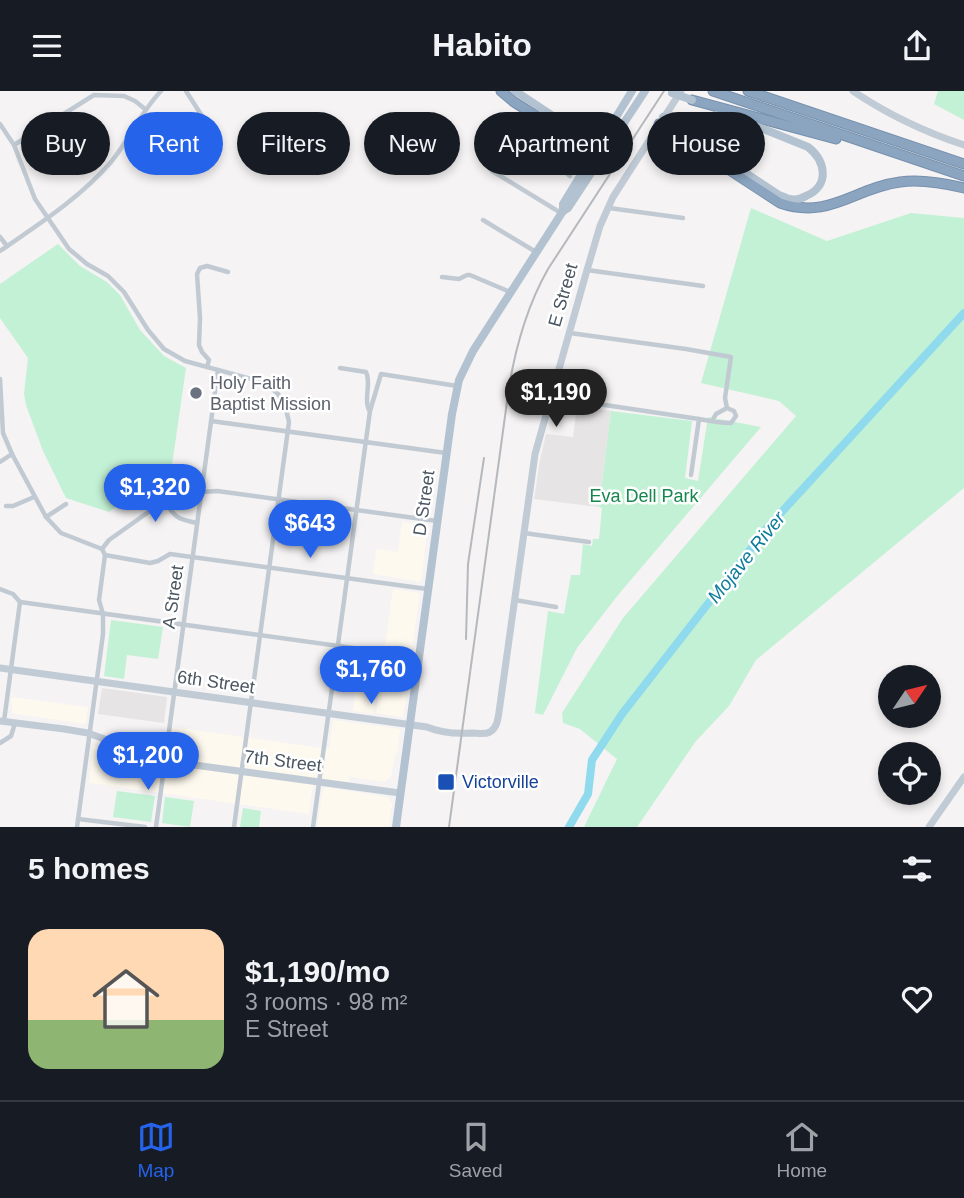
<!DOCTYPE html>
<html lang="en">
<head>
<meta charset="utf-8">
<style>
	body { margin:0; font-family:Arial,sans-serif; background:#20242c; color:#f1f3f6; height:100vh; display:flex; flex-direction:column; font-size:26px; white-space:nowrap }
	* { box-sizing:border-box; margin:0 }
	p { font-size:23px; color:#9ea1a6 }
	.icon { flex:none; width:38px; height:38px; fill:none; stroke:currentColor; stroke-width:2; stroke-linecap:round; stroke-linejoin:round }
	.map { position:relative; height:736px; overflow:hidden }
	.panel { display:flex; flex-direction:column; background:#171b24; flex:1 }
	.panel>* { flex:none }
	.hud { position:absolute; left:21px; top:21px; width:922px; height:63px; display:flex; gap:14px }
	.needle { width:46px; rotate:55deg }
	.buttons { position:absolute; left:878px; top:574px; display:grid; gap:14px }
	.buttons a { display:grid; place-items:center; width:63px; height:63px; border-radius:50%; background:#171b24; box-shadow:0 4px 10px #0003; font-size:35px }
	.price { position:absolute; translate:-50% -60px; padding:0 16px; border-radius:24px; background:#2563eb; color:#fff; font-size:23px; line-height:46px; filter:drop-shadow(0 2px 4px #0008) }
	.price::after { content:''; position:absolute; left:50%; top:42px; width:21px; height:16px; margin-left:-10px; background:inherit; clip-path:polygon(0 0,100% 0,50% 100%) }
	.price.active { background:#222; color:#fff }
	ul { padding:0; list-style:none }
	li { display:flex; align-items:center; gap:21px; height:175px; padding:0 28px }
	li+li { border-top:2px solid #363941 }
	li span { display:grid; place-items:center; flex:none; width:196px; height:140px; border-radius:21px; color:#555 }
	li>.icon { margin-inline-start:auto }
	span .icon { width:84px; height:84px; fill:#fffc; stroke-width:1 }
	li b { font-size:30px }
	h2 { display:flex; justify-content:space-between; align-items:center; height:84px; padding:0 28px; font-size:30px }
	.tag { padding:0 24px; border-radius:32px; background:#171b24; box-shadow:0 4px 10px #0003; font-size:24px; line-height:63px }
	.tag.active { background:#2563eb; color:#fff }
	header { display:flex; justify-content:space-between; align-items:center; height:91px; padding:0 28px; background:#171b24; font-size:32px; font-weight:600 }
	.dock { display:flex; justify-content:space-around; align-items:center; height:98px; border-top:2px solid #363941; background:#171b24; font-size:19px; color:#9ea1a6 }
	.dock a { display:grid; justify-items:center; gap:4px }
	.dock .active { color:#2563eb }
	.map>svg:first-child { display:block }
	.commercial { fill:#fdf9ef }
	.education { fill:#e6e4e5 }
	.green { fill:#c3f1d5 }
	.lines { fill:none; stroke-linecap:round; stroke-linejoin:round }
	.river { stroke:#90daee; stroke-width:8 }
	.highway-casing { stroke:#7690ad; stroke-width:11 }
	.street { stroke:#c1cad2; stroke-width:4.5 }
	.secondary { stroke:#c1cbd6; stroke-width:7 }
	.primary { stroke:#b3c2d1; stroke-width:8 }
	.highway { stroke:#8ba5c1; stroke-width:9 }
	.rail { stroke:#b5b8bd; stroke-width:2 }
	.primary-bridge { stroke:#b3c2d1; stroke-width:8 }
	.worship-dot { fill:#6b7280; stroke:#fff; stroke-width:2.5 }
	.transit-dot { fill:#1a4fb4; stroke:#fff; stroke-width:2.5 }
	.labels { text-anchor:middle; stroke-width:5; stroke-linejoin:round; paint-order:stroke }
	.street-label { font-size:18px; fill:#4a5661; stroke:#fff }
	.worship-label { font-size:18px; fill:#5b616d; stroke:#fff; text-anchor:start }
	.park-label { font-size:18px; fill:#17864f; stroke:#fff }
	.transit-label { font-size:18px; fill:#164399; stroke:#fff; text-anchor:start }
	.water-label { font-size:19px; font-style:italic; fill:#0c7c9b; stroke:#fff }
</style>
</head>
<body>
<header><svg class="icon" aria-label="menu" viewBox="0 0 24 24"><path d="M4 6h16M4 12h16M4 18h16"/></svg>Habito<svg class="icon" aria-label="share" viewBox="0 0 24 24"><path d="M12 15V3M7 8l5-5 5 5M5 13v7h14v-7"/></svg></header>
<div class="map">
<svg width="964" height="736" viewBox="0 0 964 736">
	<rect width="100%" height="100%" fill="#f5f3f3"/>
	<!-- commercial -->
	<g class="commercial">
		<polygon points="402,431 428,434 421,491 373,483 376,458 398,461"/>
		<polygon points="393,498 420,502 412,559 385,555"/>
		<polygon points="342,560 361,563 358,590 338,588"/>
		<polygon points="383,566 411,570 403,626 376,622"/>
		<polygon points="356,593 377,595 373,623 353,620"/>
		<polygon points="11,606 88,616 86,632 83,633 12,622"/>
		<polygon points="333,629 400,638 398,661 395,664 391,686 385,691 350,686 349,691 314,687 309,723 89,692 93,655 95,654 138,672 167,676 172,636 329,658"/>
		<polygon points="326,696 388,706 392,713 389,736 317,736 323,697"/>
	</g>
	<!-- education -->
	<g class="education">
		<polygon points="577,316 611,320 599,416 534,408 540,369 546,343 573,346"/>
		<polygon points="102,597 167,606 164,632 98,623"/>
	</g>
	<!-- green -->
	<g class="green">
		<polygon points="938,0 964,0 964,29 934,13"/>
		<polygon points="751,117 827,150 911,122 964,127 964,397 756,569 729,615 696,650 637,736 584,736 617,668 580,638 563,632 562,622 623,527 796,325 779,310 701,292"/>
		<polygon points="58,153 80,175 107,191 120,204 140,239 164,265 186,277 172,374 109,421 66,407 43,360 26,314 24,303 28,267 0,227 0,193"/>
		<polygon points="611,320 692,330 685,387 698,390 708,326 761,336 618,504 577,557 543,624 535,622 548,520 564,523 571,484 580,484 583,453 592,455 593,448 599,448 602,417 599,416"/>
		<polygon points="111,529 163,536 158,568 127,564 124,588 104,585"/>
		<polygon points="117,700 155,705 151,731 113,726"/>
		<polygon points="165,706 194,710 190,736 162,732"/>
		<polygon points="243,717 261,720 259,736 240,736"/>
	</g>
	<g class="lines">
		<!-- river -->
		<polyline class="river" points="569,736 588,703 592,669 622,623 767,437 964,222"/>
		<!-- highway casing -->
		<g class="highway-casing">
			<g id="highway">
				<polyline points="501,0 514,11 602,66"/>
				<polyline points="713,0 964,85"/>
				<polyline points="748,0 964,73"/>
				<polyline points="692,9 836,48"/>
				<path d="M659 33 780 112C829 129 854 97 900 91 921 88 943 92 964 97"/>
			</g>
		</g>
		<!-- street -->
		<g class="street">
			<polyline points="186,0 209,36"/>
			<path d="M502 30C521 53 548 66 570 85"/>
			<polyline points="0,33 14,54 35,108 69,158 87,173 108,185 124,201 148,239 164,258 185,270 266,292 278,303 285,314 289,331 234,736"/>
			<polyline points="129,46 145,55 148,56 151,53 151,50 134,38"/>
			<polyline points="14,54 94,4 124,5 135,10 145,18"/>
			<polyline points="492,80 561,122"/>
			<polyline points="609,117 683,127"/>
			<polyline points="483,129 536,161"/>
			<polyline points="0,146 7,155"/>
			<path d="M0 160C39 133 80 107 111 71 130 48 140 22 161 0"/>
			<polyline points="587,179 703,195"/>
			<polyline points="442,186 459,188 467,184 470,184 510,201"/>
			<polyline points="570,242 686,258 731,266 725,307 727,317"/>
			<polyline points="207,276 209,269 202,261 199,254 200,227 197,183 200,177 207,175 228,181"/>
			<path d="M340 277 366 281C372 293 363 307 369 319"/>
			<polyline points="0,288 3,342 12,363 46,426 61,442 102,458 105,464 99,509 103,523 103,543 77,736"/>
			<polyline points="551,306 699,328 691,384"/>
			<path d="M699 328C710 330 720 332 731 332L736 325 734 320 727 317 716 323 712 330"/>
			<polyline points="211,330 446,362"/>
			<polyline points="0,371 12,363"/>
			<path d="M164 410C176 427 177 428 197 432"/>
			<polyline points="6,415 13,415 34,406"/>
			<polyline points="46,426 66,413"/>
			<polyline points="524,442 589,451"/>
			<polyline points="102,458 109,449 164,410 201,401 217,400 437,430"/>
			<polyline points="105,464 150,472 158,470 170,463 427,498"/>
			<polyline points="0,498 13,503 20,511 4,630"/>
			<polyline points="515,509 556,516"/>
			<polyline points="20,511 418,566"/>
			<polyline points="0,652 11,645 15,632"/>
			<polyline points="78,728 145,736"/>
			<polyline points="156,736 218,279"/>
			<polyline points="313,736 370,320 381,283 457,295"/>
		</g>
		<!-- secondary -->
		<g class="secondary">
			<path d="M853 0C887 23 925 41 964 54"/>
			<path d="M0 577 427 636C441 642 457 643 472 642 478 642 484 644 490 641 497 637 498 628 499 621L535 363 587 179 600 135 613 106 681 0"/>
			<polyline points="0,630 64,638 88,642 110,650 135,663 165,670 400,702"/>
			<polyline points="929,736 964,686"/>
		</g>
		<!-- primary -->
		<g class="primary">
			<polyline points="515,0 600,56"/>
			<path d="M663 26 712 60 779 104C782 105 786 107 789 108 795 109 801 108 806 105 830 95 826 70 808 56L719 20"/>
			<polyline points="563,120 563,113 632,0"/>
			<polyline points="396,736 452,323 459,289 473,260 563,120 568,117 645,0"/>
		</g>
		<!-- highway -->
		<use href="#highway" class="highway"/>
		<!-- rail -->
		<g class="rail">
			<polyline points="466,548 468,473 484,367"/>
			<path d="M449 736 509 296C516 254 527 215 548 178L664 0"/>
		</g>
		<!-- primary-bridge -->
		<polyline class="primary-bridge" points="672,2 692,9"/>
	</g>
	<!-- markers -->
	<circle class="worship-dot" cx="196" cy="302" r="7"/>
	<rect class="transit-dot" x="437" y="682" width="18" height="18" rx="3.5"/>
	<g class="labels">
		<!-- street labels -->
		<g class="street-label">
			<text transform="translate(563 204) rotate(-74)" y="6">E Street</text>
			<text transform="translate(424 412) rotate(-82)" y="6">D Street</text>
			<text transform="translate(173 506) rotate(-82)" y="6">A Street</text>
			<text transform="translate(216 591) rotate(8)" y="6">6th Street</text>
			<text transform="translate(283 670) rotate(7)" y="6">7th Street</text>
		</g>
		<!-- worship labels -->
		<g class="worship-label">
			<text x="210" y="298">Holy Faith<tspan x="210" dy="21">Baptist Mission</tspan></text>
		</g>
		<!-- park labels -->
		<g class="park-label">
			<text x="644" y="411">Eva Dell Park</text>
		</g>
		<!-- transit labels -->
		<g class="transit-label">
			<text x="462" y="697">Victorville</text>
		</g>
		<!-- water labels -->
		<g class="water-label">
			<text transform="translate(746 466) rotate(-51)" y="7">Mojave River</text>
		</g>
	</g>
</svg>
<div class="buttons">
<a><svg class="needle" viewBox="-14 -14 28 28"><path d="M0-13l5 13h-10z" fill="#e53935"/><path d="M0 13l5-13h-10z" fill="#9ea1a6"/></svg></a>
<a><svg class="icon" aria-label="locate" viewBox="0 0 24 24"><circle cx="12" cy="12" r="6"/><path d="M12 2v4M12 18v4M2 12h4M18 12h4"/></svg></a>
</div>
<b class="price active" style="left:556px;top:338px">$1,190</b>
<b class="price" style="left:155px;top:433px">$1,320</b>
<b class="price" style="left:310px;top:469px">$643</b>
<b class="price" style="left:371px;top:615px">$1,760</b>
<b class="price" style="left:148px;top:701px">$1,200</b>
<div class="hud">
<a class="tag">Buy</a>
<a class="tag active">Rent</a>
<a class="tag">Filters</a>
<a class="tag">New</a>
<a class="tag">Apartment</a>
<a class="tag">House</a>
</div>
</div>
<section class="panel">
<h2>5 homes<svg class="icon" aria-label="filters" viewBox="0 0 24 24"><path d="M4 7h16M4 17h16"/><circle cx="9" cy="7" r="2"/><circle cx="15" cy="17" r="2"/></svg></h2>
<ul>
<li><span style="background:linear-gradient(#ffd9b3 65%,#8fb573 0)"><svg class="icon" aria-label="home" viewBox="0 0 24 24"><path d="M3 11l9-7 9 7M6 9v11h12V9"/></svg></span><div><b>$1,190/mo</b><p>3 rooms · 98 m²</p><p>E Street</p></div><svg class="icon" aria-label="heart" viewBox="0 0 24 24"><path d="M12 20l-8-8c-3-5 5-10 8-4 3-6 11-1 8 4z"/></svg></li>
</ul>
</section>
<nav class="dock">
<a class="active"><svg class="icon" aria-label="map" viewBox="0 0 24 24"><path d="M3 6l6-2 6 2 6-2v14l-6 2-6-2-6 2zM9 4v14M15 6v14"/></svg>Map</a>
<a><svg class="icon" aria-label="saved" viewBox="0 0 24 24"><path d="M7 4h10v16l-5-4-5 4z"/></svg>Saved</a>
<a><svg class="icon" aria-label="home" viewBox="0 0 24 24"><path d="M3 11l9-7 9 7M6 9v11h12V9"/></svg>Home</a>
</nav>
</body>
</html>
